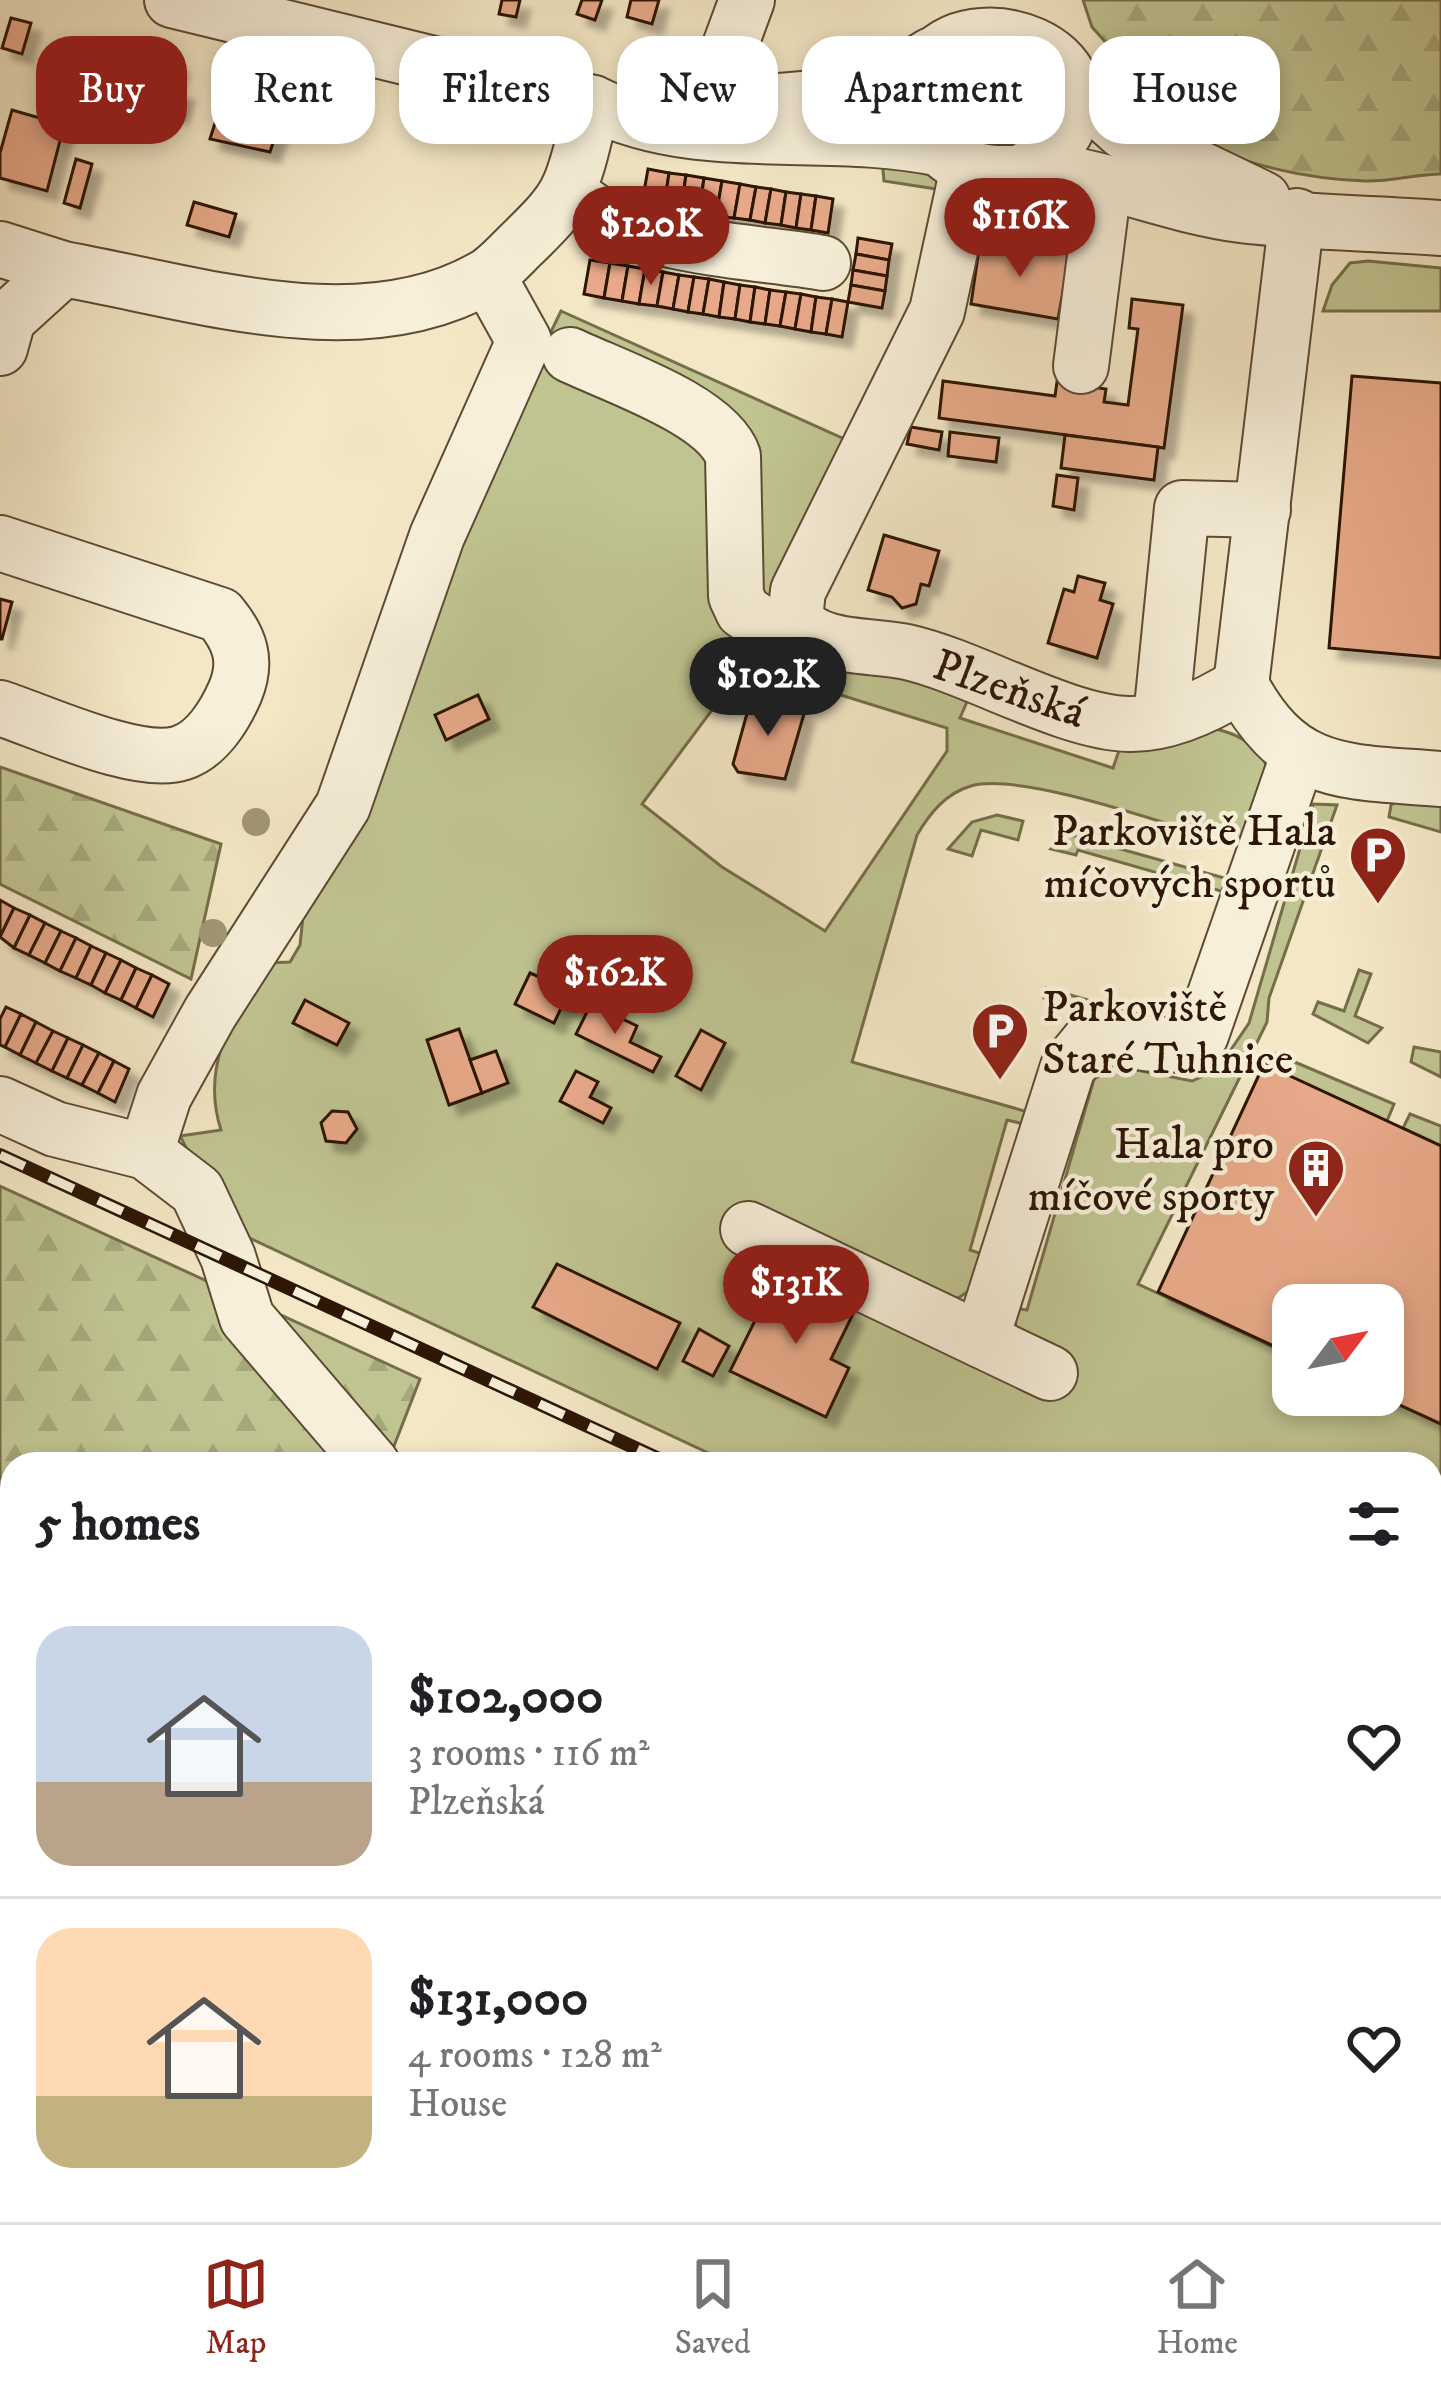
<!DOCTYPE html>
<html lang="en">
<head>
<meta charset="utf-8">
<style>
	body { margin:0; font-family:"IM FELL DW Pica",serif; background:#f6f6f6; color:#202124; height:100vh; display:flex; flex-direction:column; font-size:45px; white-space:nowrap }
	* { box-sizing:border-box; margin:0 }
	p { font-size:39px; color:#757577 }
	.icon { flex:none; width:66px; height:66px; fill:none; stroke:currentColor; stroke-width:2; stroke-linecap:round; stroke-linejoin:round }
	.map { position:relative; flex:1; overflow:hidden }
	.side { position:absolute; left:0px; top:1452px; width:1443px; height:771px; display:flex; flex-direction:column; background:#fff; border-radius:36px 36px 0 0; box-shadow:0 6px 18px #0003 }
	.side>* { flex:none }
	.guide { position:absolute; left:36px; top:36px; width:1371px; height:108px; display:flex; gap:24px }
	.needle { width:78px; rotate:58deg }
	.buttons { position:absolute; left:1272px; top:1284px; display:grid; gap:24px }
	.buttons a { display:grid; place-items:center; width:132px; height:132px; border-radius:24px; background:#fff; box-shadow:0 6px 18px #0003; font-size:60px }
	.price { position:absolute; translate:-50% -102px; padding:0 27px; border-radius:42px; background:#8f2418; color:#fff; font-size:39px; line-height:78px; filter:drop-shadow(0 3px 6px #0008) }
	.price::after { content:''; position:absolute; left:50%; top:72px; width:36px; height:27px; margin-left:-18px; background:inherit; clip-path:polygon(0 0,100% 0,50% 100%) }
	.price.selected { background:#222; color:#fff }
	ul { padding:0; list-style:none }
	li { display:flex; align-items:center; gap:36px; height:300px; padding:0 36px }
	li+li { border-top:3px solid #e0e0e0 }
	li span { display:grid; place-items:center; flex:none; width:336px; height:240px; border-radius:36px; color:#555 }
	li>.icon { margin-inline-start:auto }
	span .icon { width:144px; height:144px; fill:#fffc; stroke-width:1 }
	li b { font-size:51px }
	h2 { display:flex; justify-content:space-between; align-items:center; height:144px; padding:0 36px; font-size:51px }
	.chip { padding:0 42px; border-radius:36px; background:#fff; box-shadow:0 6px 18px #0003; font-size:42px; line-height:108px }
	.chip.selected { background:#8f2418; color:#fff }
	.tabs { display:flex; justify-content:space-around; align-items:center; height:168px; border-top:3px solid #e0e0e0; background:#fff; font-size:33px; color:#757577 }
	.tabs a { display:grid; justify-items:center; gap:6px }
	.tabs .selected { color:#8f2418 }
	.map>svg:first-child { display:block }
	.grass { fill:#c0c491; stroke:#766d4a; stroke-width:3 }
	.forest { fill:url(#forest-firs); stroke:#766d4a; stroke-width:3 }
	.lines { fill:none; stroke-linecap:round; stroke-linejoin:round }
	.stream { stroke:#737a75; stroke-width:12 }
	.building { fill:#e7a989; stroke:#2d1604; stroke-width:3; filter:url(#shadow) }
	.minor-casing { stroke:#5e4a34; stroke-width:58 }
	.minor { stroke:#f7efd9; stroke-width:54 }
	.rail-casing { stroke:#2d1604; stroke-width:14 }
	.rail { stroke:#f7efd9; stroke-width:9; stroke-dasharray:27; stroke-linecap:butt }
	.tree { fill:#a29676 }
	.labels { text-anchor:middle; stroke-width:9; stroke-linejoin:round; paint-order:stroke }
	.street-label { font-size:45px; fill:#2d1604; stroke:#f7efd9 }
	.poi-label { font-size:45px; fill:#2d1604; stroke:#f7efd9; text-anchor:end }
</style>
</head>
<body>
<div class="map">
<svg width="1441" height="2222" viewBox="0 0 1441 2222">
	<defs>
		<pattern id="forest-firs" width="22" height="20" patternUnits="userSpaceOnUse" patternTransform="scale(3)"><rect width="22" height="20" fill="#c0c491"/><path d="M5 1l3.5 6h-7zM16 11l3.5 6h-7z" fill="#a5a87b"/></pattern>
		<filter id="shadow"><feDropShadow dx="10" dy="10" stdDeviation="3" flood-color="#0004"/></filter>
	</defs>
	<rect width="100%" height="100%" fill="#f3e7c5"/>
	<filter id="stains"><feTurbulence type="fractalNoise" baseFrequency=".00167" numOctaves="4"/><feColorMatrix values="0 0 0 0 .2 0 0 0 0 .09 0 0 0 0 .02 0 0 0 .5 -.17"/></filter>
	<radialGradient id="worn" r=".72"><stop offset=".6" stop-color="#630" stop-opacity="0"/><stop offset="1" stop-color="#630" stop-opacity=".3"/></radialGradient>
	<!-- grass -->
	<g class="grass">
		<path d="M1013 47C1053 78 1066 131 1004 147 958 146 938 111 953 70Z"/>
		<polygon points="881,150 947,183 943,190 884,181"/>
		<polygon points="1368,261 1441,268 1441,311 1323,311 1332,285 1350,263"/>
		<path d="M561 311 851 442 744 667 642 804 722 867 825 931 947 751V728L831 692 841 661 972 690 960 718 1113 768 1128 724C1175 726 1251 716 1269 772L1242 847C1182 830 1024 771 971 786 946 793 930 813 917 835L852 1062 1035 1114 1032 1126 1007 1120 970 1250 988 1256 981 1283 949 1304 1016 1334 1015 1308 1027 1310 1094 1079 1116 1066 1192 1081 1217 1070 1249 1023 1313 804 1337 805 1269 998 1267 1022 1138 1284 1293 1356V1395H1378L1441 1424V1806L1431 1801V1464H732L228 1228 180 1136 221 1130C200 1065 233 1017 266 963L290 962 300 945 304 907 444 554Z"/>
		<polygon points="1400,800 1441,803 1441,832 1389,817 1391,805"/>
		<polygon points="997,815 1023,821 1018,840 981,830 972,856 948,849 972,822"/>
		<polygon points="1067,834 1235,881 1231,894 1078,850 1076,855 1051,849"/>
		<polygon points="1359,970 1371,974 1355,1016 1382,1028 1368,1043 1313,1014 1318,1002 1344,1011"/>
		<polygon points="1046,988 1154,1019 1152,1029 1044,998"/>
		<polygon points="1414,1047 1441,1052 1441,1077 1411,1062"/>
		<polygon points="1271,1052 1394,1104 1387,1121 1264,1064"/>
		<polygon points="1410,1114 1441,1126 1441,1146 1403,1128"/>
	</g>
	<!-- forest -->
	<g class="forest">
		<path d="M1083 0H1441V174C1416 174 1390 182 1365 181 1307 179 1240 165 1189 136L1092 27Z"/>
		<polygon points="0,767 221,844 191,979 0,884"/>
		<polygon points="0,1186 420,1379 387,1464 12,1464 12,2211 1407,2211 1424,2222 0,2222"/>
	</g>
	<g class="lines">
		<!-- stream -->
		<polyline class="stream" points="1071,1464 1073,1459"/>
	</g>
	<!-- building -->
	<g class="building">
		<polygon points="502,0 520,0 516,17 499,14"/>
		<polygon points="582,0 602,0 595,20 577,14"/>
		<polygon points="631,0 659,0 652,24 627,17"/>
		<polygon points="11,18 31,23 22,54 2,48"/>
		<polygon points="126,50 178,64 171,88 184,91 178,114 164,110 161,120 110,105"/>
		<polygon points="229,79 274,88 288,97 270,152 210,139"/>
		<polygon points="12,110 64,125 47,191 0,178 0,153"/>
		<polygon points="76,159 92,164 80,208 64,203"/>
		<polygon points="648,169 669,173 664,207 642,203"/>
		<polygon points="669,173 686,175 681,210 664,207"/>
		<polygon points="686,175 704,178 699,213 681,210"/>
		<polygon points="704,178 722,181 716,216 699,213"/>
		<polygon points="722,181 740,184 734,218 716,216"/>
		<polygon points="740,184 756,187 750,220 734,218"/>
		<polygon points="756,187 771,189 765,223 750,220"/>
		<polygon points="771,189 786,192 781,225 765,223"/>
		<polygon points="786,192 801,194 796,228 781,225"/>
		<polygon points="801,194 816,196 811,230 796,228"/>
		<polygon points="816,196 833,199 828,233 811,230"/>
		<polygon points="194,202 236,214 229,237 187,225"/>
		<polygon points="858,238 892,244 889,260 856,254"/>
		<polygon points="980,242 1070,254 1058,319 971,304"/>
		<polygon points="856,254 889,260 887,276 853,270"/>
		<polygon points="590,260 610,263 604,298 584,294"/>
		<polygon points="610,263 628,266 622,301 604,298"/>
		<polygon points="628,266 645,269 639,304 622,301"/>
		<polygon points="645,269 663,272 657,306 639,304"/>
		<polygon points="853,270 887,276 885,291 851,285"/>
		<polygon points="663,272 679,275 673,309 657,306"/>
		<polygon points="679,275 694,277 688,312 673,309"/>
		<polygon points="694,277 709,279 703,314 688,312"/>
		<polygon points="709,279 724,282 719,317 703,314"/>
		<polygon points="724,282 740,285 735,319 719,317"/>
		<polygon points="740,285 755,287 750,322 735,319"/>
		<polygon points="851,285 885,291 882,308 848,302"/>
		<polygon points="755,287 770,290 765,324 750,322"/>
		<polygon points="770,290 786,292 780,326 765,324"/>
		<polygon points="786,292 801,294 795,329 780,326"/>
		<polygon points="801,294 816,297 811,332 795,329"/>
		<polygon points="816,297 832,299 826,334 811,332"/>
		<polygon points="832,299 848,302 842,337 826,334"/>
		<polygon points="1132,299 1183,305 1164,448 939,418 943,381 1055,396 1057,382 1106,389 1104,402 1128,405 1138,329 1129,328"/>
		<polygon points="1352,376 1441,383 1441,658 1329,648"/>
		<polygon points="911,427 942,432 939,450 907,444"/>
		<polygon points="950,432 999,438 996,462 948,456"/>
		<polygon points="1065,435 1158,447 1154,480 1061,468"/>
		<polygon points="1057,475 1078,478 1074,510 1053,506"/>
		<polygon points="884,535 939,551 929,586 921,584 916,604 902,608 892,597 868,590"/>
		<polygon points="1078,576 1105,583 1100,600 1113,604 1097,658 1048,643 1064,589 1074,592"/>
		<polygon points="0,599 12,602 2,639 0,639"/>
		<polygon points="478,695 489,719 446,740 435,715"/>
		<polygon points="760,696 804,714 785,779 738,772 733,764 751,699"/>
		<polygon points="0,900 14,908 0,937"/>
		<polygon points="14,908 30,915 14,948 0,937"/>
		<polygon points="30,915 45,923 29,955 14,948"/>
		<polygon points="45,923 61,931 45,963 29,955"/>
		<polygon points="61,931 76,938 60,971 45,963"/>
		<polygon points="76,938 91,946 76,978 60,971"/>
		<polygon points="91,946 106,953 91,985 76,978"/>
		<polygon points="106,953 121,960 105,993 91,985"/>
		<polygon points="121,960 136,968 121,1000 105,993"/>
		<polygon points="136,968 152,975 136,1008 121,1000"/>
		<polygon points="530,973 585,996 578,1011 563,1004 554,1023 515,1004"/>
		<polygon points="152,975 169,984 153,1017 136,1008"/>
		<polygon points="305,1000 349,1023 337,1045 293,1023"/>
		<polygon points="591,1004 637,1026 630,1042 661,1057 653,1072 576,1034"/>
		<polygon points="6,1007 21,1014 5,1047 0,1045 0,1019"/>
		<polygon points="21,1014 36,1022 20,1055 5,1047"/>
		<polygon points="36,1022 53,1031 36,1063 20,1055"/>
		<polygon points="459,1029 482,1093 449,1105 427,1040"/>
		<polygon points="701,1030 725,1043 701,1090 676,1076"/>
		<polygon points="53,1031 68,1038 52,1071 36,1063"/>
		<polygon points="68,1038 83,1045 67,1078 52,1071"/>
		<polygon points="83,1045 99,1053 82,1085 67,1078"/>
		<polygon points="496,1051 508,1083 482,1093 470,1060"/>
		<polygon points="99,1053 114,1061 98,1093 82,1085"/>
		<polygon points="114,1061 129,1069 115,1102 98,1093"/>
		<polygon points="1264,1064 1441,1146 1441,1424 1378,1395 1383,1395 1383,1305 1293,1305 1293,1355 1158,1292"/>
		<polygon points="576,1071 598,1082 590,1097 611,1108 603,1123 560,1101"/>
		<polygon points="332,1111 348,1112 357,1129 346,1143 326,1141 321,1123"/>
		<polygon points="557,1264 680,1323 657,1369 533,1307"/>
		<polygon points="777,1276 853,1314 831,1359 849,1368 826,1417 730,1371"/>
		<polygon points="699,1329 729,1346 713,1376 683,1361"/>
		<polygon points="1433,2012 1441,2016 1439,2044 1431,2040"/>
	</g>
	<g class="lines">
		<!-- minor casing -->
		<g class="minor-casing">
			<g id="minor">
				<path d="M172 0 593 103C701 156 826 124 941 149"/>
				<polyline points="1074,87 1124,132 1263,199"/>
				<polyline points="709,103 747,0"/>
				<path d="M721 103C798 102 866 99 932 55"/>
				<path d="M968 168 937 311 798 591 795 618C816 651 872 644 907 652 973 667 1066 723 1129 724 1169 725 1209 705 1241 685"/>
				<path d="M1027 170C1038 160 1051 153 1060 140 1122 51 969 0 927 65 912 100 924 141 956 161 988 182 1027 168 1063 173 1123 183 1180 207 1241 215 1306 223 1375 223 1441 228"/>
				<path d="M568 189C617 248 749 250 823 263"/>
				<polyline points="0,249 63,269"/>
				<path d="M0 348 8 319 63 269C194 292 360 349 485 277 500 268 513 252 526 240 541 225 557 210 567 191 580 165 585 131 593 103"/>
				<path d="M570 355C614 376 717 410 733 456L736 596 743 611 782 638"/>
				<polyline points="1081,366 1104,185"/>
				<path d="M0 543 220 615C240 639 248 661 235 692 225 715 207 745 181 753 139 767 43 722 0 708"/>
				<polyline points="1241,685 1297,216"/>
				<path d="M1241 685C1291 779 1346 771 1441 779"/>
				<polyline points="1161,718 1182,508 1263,510"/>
				<polyline points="0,1104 55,1129 146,1152 197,1191 228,1257 247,1318 372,1464"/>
				<polyline points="146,1152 164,1096 210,1013 343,806 437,536 524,341 488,276"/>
				<polyline points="748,1229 1050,1373"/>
				<path d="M981 1340 1068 1067 1091 1039C1129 1033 1167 1058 1201 1035L1298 756"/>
			</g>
		</g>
		<!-- minor -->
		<use href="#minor" class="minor"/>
		<!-- rail casing -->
		<g class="rail-casing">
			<g id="rail">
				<polyline points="0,1155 670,1464"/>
				<polyline points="1431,1832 1441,1837"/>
			</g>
		</g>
		<!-- rail -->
		<use href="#rail" class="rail"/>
	</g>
	<!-- trees -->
	<g class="tree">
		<circle cx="256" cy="822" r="14"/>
		<circle cx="213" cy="933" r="14"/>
	</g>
	<!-- icons -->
	<defs>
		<g id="parking-pin" transform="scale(3)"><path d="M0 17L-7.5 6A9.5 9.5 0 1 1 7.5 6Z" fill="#8f2418" stroke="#f7efd9"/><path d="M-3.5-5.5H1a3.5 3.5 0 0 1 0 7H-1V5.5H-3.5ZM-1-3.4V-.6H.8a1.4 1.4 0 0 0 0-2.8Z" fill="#fff"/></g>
		<g id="building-pin" transform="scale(3)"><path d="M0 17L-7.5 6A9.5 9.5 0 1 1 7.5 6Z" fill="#8f2418" stroke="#f7efd9"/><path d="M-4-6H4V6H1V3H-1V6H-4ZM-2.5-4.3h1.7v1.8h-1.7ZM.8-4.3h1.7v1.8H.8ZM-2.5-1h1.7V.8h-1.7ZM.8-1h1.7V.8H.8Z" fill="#fff"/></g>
	</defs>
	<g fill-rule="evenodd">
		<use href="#parking-pin" x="1378" y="855"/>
		<use href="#parking-pin" x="1000" y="1031"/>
		<use href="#building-pin" x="1316" y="1168"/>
	</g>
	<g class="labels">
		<!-- street labels -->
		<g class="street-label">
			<text transform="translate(1010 687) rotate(19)" y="16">Plzeňská</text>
		</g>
		<!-- poi labels -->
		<g class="poi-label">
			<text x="1336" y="845">Parkoviště Hala<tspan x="1336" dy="52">míčových sportů</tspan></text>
			<text x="1042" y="1021" text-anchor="start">Parkoviště<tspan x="1042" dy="52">Staré Tuhnice</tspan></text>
			<text x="1274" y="1158">Hala pro<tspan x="1274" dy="52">míčové sporty</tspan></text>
		</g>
	</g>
	<rect width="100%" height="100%" filter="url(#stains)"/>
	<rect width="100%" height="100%" fill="url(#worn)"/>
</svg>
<div class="buttons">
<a><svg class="needle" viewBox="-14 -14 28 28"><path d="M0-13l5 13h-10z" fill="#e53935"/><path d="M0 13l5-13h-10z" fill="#757577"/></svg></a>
</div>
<b class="price" style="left:1020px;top:280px">$116K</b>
<b class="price" style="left:651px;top:288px">$120K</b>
<b class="price selected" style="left:768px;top:739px">$102K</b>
<b class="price" style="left:615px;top:1037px">$162K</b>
<b class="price" style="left:796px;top:1347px">$131K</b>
<div class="guide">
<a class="chip selected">Buy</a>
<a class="chip">Rent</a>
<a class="chip">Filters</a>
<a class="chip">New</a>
<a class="chip">Apartment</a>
<a class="chip">House</a>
</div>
<section class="side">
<h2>5 homes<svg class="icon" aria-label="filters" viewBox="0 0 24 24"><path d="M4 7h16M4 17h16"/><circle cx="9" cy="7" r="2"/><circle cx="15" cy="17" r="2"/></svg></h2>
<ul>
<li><span style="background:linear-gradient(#c9d6e8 65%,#b9a48a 0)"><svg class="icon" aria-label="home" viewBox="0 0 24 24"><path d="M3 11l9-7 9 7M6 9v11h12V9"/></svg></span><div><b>$102,000</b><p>3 rooms · 116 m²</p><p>Plzeňská</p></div><svg class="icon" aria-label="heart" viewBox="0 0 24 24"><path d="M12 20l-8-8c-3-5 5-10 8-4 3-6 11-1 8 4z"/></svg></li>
<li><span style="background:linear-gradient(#ffd9b3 70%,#c2b280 0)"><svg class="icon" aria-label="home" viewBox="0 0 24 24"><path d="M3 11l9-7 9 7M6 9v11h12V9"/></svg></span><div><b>$131,000</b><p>4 rooms · 128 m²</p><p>House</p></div><svg class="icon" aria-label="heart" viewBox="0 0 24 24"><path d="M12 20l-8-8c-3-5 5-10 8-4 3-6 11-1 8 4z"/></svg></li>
</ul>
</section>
</div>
<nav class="tabs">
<a class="selected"><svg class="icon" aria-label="map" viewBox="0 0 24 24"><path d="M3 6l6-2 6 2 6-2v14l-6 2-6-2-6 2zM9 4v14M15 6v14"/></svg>Map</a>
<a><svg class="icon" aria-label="saved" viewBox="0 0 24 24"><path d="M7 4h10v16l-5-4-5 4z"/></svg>Saved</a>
<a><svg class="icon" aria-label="home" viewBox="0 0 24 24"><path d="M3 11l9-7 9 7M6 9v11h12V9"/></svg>Home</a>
</nav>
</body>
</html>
